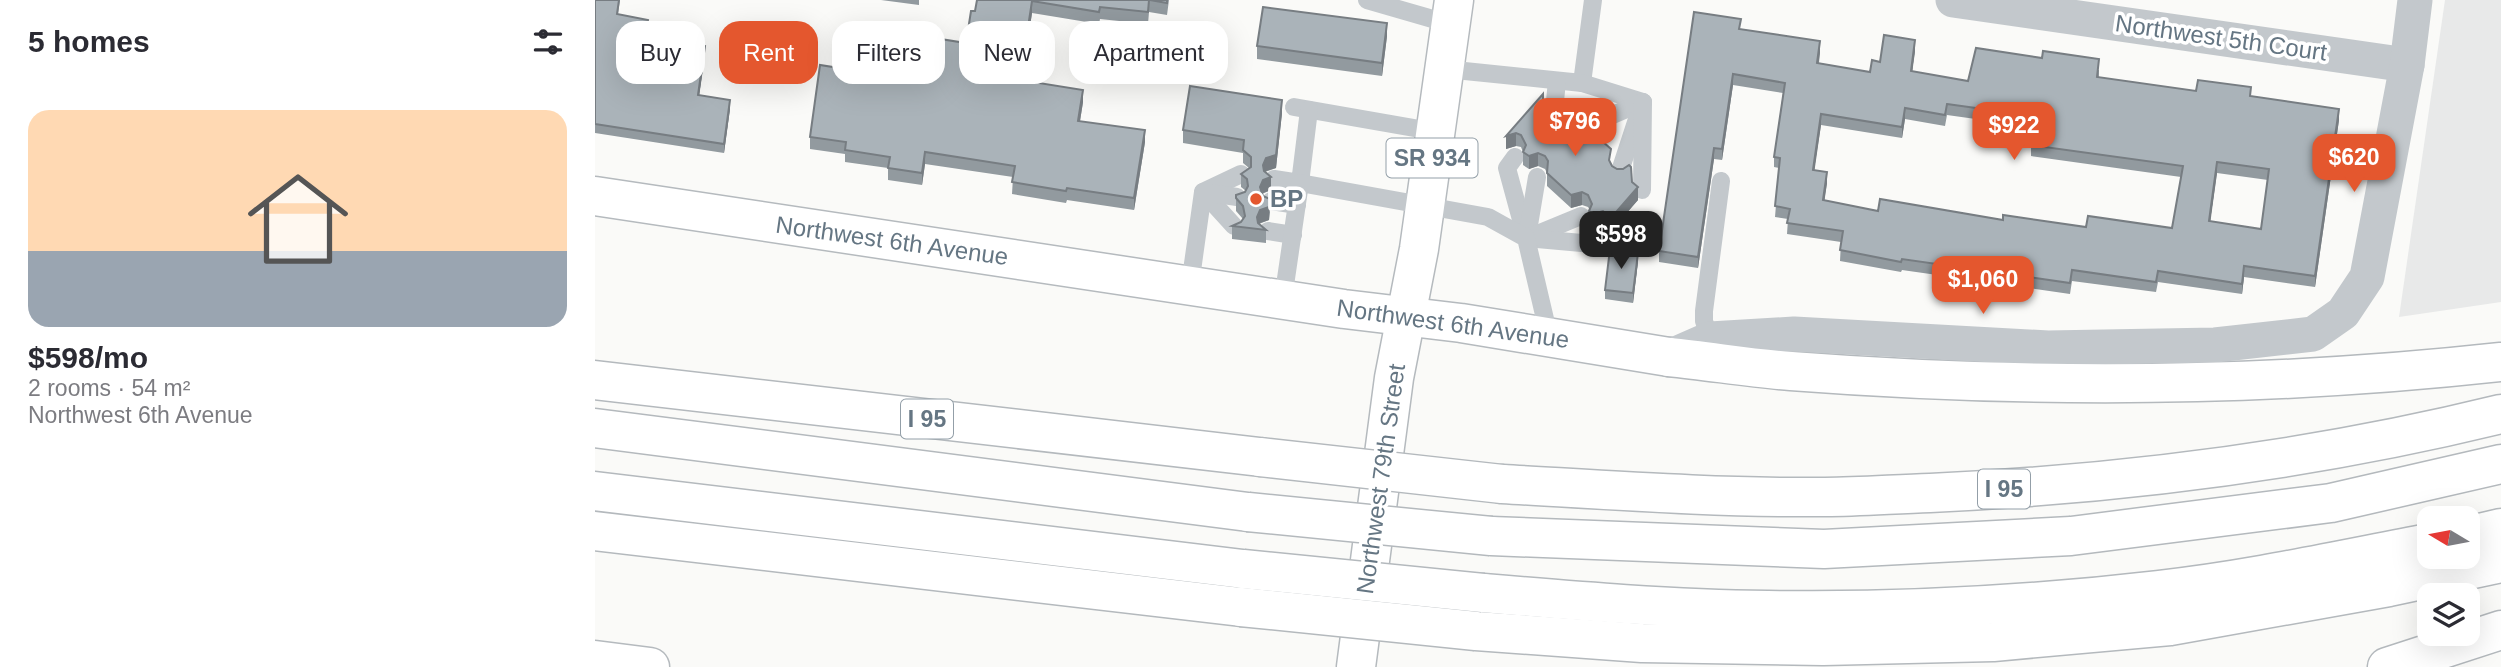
<!DOCTYPE html>
<html lang="en">
<head>
<meta charset="utf-8">
<style>
	body { margin:0; font-family:Arial,sans-serif; background:#f7f7f7; color:#2b2b33; height:100vh; display:flex; flex-direction:column; font-size:26px; white-space:nowrap }
	* { box-sizing:border-box; margin:0 }
	p { font-size:23px; color:#7c7c81 }
	.icon { flex:none; width:38px; height:38px; fill:none; stroke:currentColor; stroke-width:2; stroke-linecap:round; stroke-linejoin:round }
	.map { position:relative; flex:1; overflow:hidden }
	.sheet { display:flex; flex-direction:column; background:#fff; width:595px }
	.sheet>* { flex:none }
	.hud { position:absolute; left:21px; top:21px; width:665px; height:63px; display:flex; gap:14px }
	.needle { width:46px; rotate:280deg }
	.tools { position:absolute; left:1822px; top:506px; display:grid; gap:14px }
	.tools a { display:grid; place-items:center; width:63px; height:63px; border-radius:14px; background:#fff; box-shadow:0 7px 28px #0002; font-size:35px }
	.price { position:absolute; translate:-50% -60px; padding:0 16px; border-radius:14px; background:#e4572e; color:#fff; font-size:23px; line-height:46px; filter:drop-shadow(0 2px 4px #0008) }
	.price::after { content:''; position:absolute; left:50%; top:42px; width:21px; height:16px; margin-left:-10px; background:inherit; clip-path:polygon(0 0,100% 0,50% 100%) }
	.price.current { background:#222; color:#fff }
	ul { padding:0; list-style:none }
	li { display:grid; align-content:center; gap:14px; height:371px; padding:0 28px }
	li+li { border-top:2px solid #e1e1e2 }
	li span { display:grid; place-items:center; height:217px; border-radius:21px; color:#555 }
	li>.icon { margin-inline-start:auto }
	span .icon { width:126px; height:126px; fill:#fffc; stroke-width:1 }
	li b { font-size:30px }
	h2 { display:flex; justify-content:space-between; align-items:center; height:84px; padding:0 28px; font-size:30px }
	.pill { padding:0 24px; border-radius:21px; background:#fff; box-shadow:0 7px 28px #0002; font-size:24px; line-height:63px }
	.pill.current { background:#e4572e; color:#fff }
	main { display:flex; flex:1; min-height:0 }
	.map>svg:first-child { display:block }
	.built { fill:#e8e9e9 }
	.lines { fill:none; stroke-linecap:round; stroke-linejoin:round }
	.primary-casing { stroke:#b5babe; stroke-width:41 }
	.motorway-casing { stroke:#b4b9bd; stroke-width:41 }
	.service { stroke:#c3c8cc; stroke-width:18 }
	.minor { stroke:#c3c8cc; stroke-width:35 }
	.primary { stroke:#fff; stroke-width:38 }
	.motorway { stroke:#fff; stroke-width:38 }
	.motorway-bridge-casing { stroke:#b4b9bd; stroke-width:41; stroke-linecap:butt }
	.motorway-bridge { stroke:#fff; stroke-width:38 }
	.wall { fill:#929a9f; fill-rule:evenodd }
	.shaded-wall { fill:#777d82 }
	.building { fill:#aab3b9; stroke:#777d82; stroke-width:2; fill-rule:evenodd }
	.poi-dot { fill:#e4572e; stroke:#fff; stroke-width:2.5 }
	.labels { text-anchor:middle; stroke-width:7; stroke-linejoin:round; paint-order:stroke }
	.shield { fill:#fff; stroke:#939fa8; stroke-width:2 }
	.shield-label { font-size:23px; font-weight:bold; fill:#657683 }
	.street-label { font-size:24px; fill:#657683; stroke:#fff }
	.poi-label { font-size:24px; font-weight:bold; fill:#657683; stroke:#fff; text-anchor:start }
</style>
</head>
<body>
<main>
<section class="sheet">
<h2>5 homes<svg class="icon" aria-label="filters" viewBox="0 0 24 24"><path d="M4 7h16M4 17h16"/><circle cx="9" cy="7" r="2"/><circle cx="15" cy="17" r="2"/></svg></h2>
<ul>
<li><span style="background:linear-gradient(#ffd9b3 65%,#9aa5b1 0)"><svg class="icon" aria-label="home" viewBox="0 0 24 24"><path d="M3 11l9-7 9 7M6 9v11h12V9"/></svg></span><div><b>$598/mo</b><p>2 rooms · 54 m²</p><p>Northwest 6th Avenue</p></div></li>
</ul>
</section>
<div class="map">
<svg width="1906" height="667" viewBox="0 0 1906 667">
	<rect width="100%" height="100%" fill="#fafaf8"/>
	<!-- built -->
	<polygon class="built" points="1850,0 1906,0 1906,302 1804,317"/>
	<g class="lines">
		<!-- primary casing -->
		<g class="primary-casing">
			<g id="primary">
				<polyline points="0,196 749,309 866,323 1074,357"/>
				<polyline points="0,660 55,667"/>
				<polyline points="761,667 799,378 824,249 859,0"/>
			</g>
		</g>
		<!-- motorway casing -->
		<g class="motorway-casing">
			<g id="motorway">
				<path d="M1074 357C1115 361 1155 368 1196 371 1432 389 1670 388 1906 362"/>
				<polyline points="0,380 665,457"/>
				<polyline points="0,428 653,512"/>
				<path d="M907 484C1014 490 1122 498 1230 497 1265 497 1300 494 1335 493 1528 484 1719 460 1906 414"/>
				<polyline points="0,491 648,569"/>
				<polyline points="0,531 646,607"/>
				<polyline points="896,536 1229,549 1476,536 1736,503 1906,464"/>
				<polyline points="1872,536 1906,528"/>
				<path d="M888 593C983 601 1078 609 1173 610 1303 612 1434 605 1563 590 1654 580 1744 560 1834 543"/>
				<polyline points="881,631 1047,643 1228,646 1398,642 1575,626 1794,587 1906,563"/>
				<polyline points="1792,667 1906,630"/>
			</g>
		</g>
		<!-- service -->
		<g class="service">
			<polyline points="772,0 855,24"/>
			<polyline points="850,69 987,83 998,0"/>
			<polyline points="987,83 1048,102"/>
			<polyline points="699,107 842,132"/>
			<polyline points="959,111 962,81"/>
			<polyline points="980,131 1048,102"/>
			<polyline points="920,157 912,168 931,238"/>
			<polyline points="1025,171 1042,119"/>
			<polyline points="679,179 705,183 714,110"/>
			<polyline points="1047,190 1048,102"/>
			<polyline points="676,201 702,205"/>
			<polyline points="639,226 608,192 646,174"/>
			<polyline points="673,231 698,235"/>
			<polyline points="933,231 942,177"/>
			<polyline points="935,237 986,216"/>
			<polyline points="931,238 998,244 1006,235"/>
			<polyline points="595,285 608,192 642,197"/>
			<polyline points="688,299 705,183 893,217 931,238 954,336"/>
			<polyline points="1115,339 1109,321 1109,311 1126,181"/>
		</g>
		<!-- minor -->
		<g class="minor">
			<polyline points="1358,0 1812,65"/>
			<polyline points="1074,357 1115,339 1199,334 1453,348 1620,345 1718,334 1748,313 1772,277 1812,65 1820,0"/>
		</g>
		<!-- primary -->
		<use href="#primary" class="primary"/>
		<!-- motorway -->
		<use href="#motorway" class="motorway"/>
		<!-- motorway-bridge casing -->
		<g class="motorway-bridge-casing">
			<g id="motorway-bridge">
				<polyline points="665,457 907,484"/>
				<polyline points="653,512 896,536"/>
				<polyline points="648,569 888,593"/>
				<polyline points="646,607 881,631"/>
			</g>
		</g>
		<!-- motorway-bridge -->
		<use href="#motorway-bridge" class="motorway-bridge"/>
	</g>
	<!-- wall -->
	<g class="wall">
		<polygon points="0,0 25,0 23,14 53,29 51,37 110,55 104,95 135,109 129,153 0,133"/>
		<polygon points="286,0 324,0 324,5"/>
		<polygon points="382,0 574,0 572,15 554,12 553,24 505,19 504,24 437,13 427,80 488,102 485,121 550,142 539,210 472,200 471,203 417,194 418,177 330,164 327,185 293,180 293,168 250,162 250,154 215,149 215,137 294,76 371,43 380,11"/>
		<path d="M1146 29 1225 52 1224 63 1275 72 1285 62 1320 51 1317 71 1373 81 1504 70V77L1601 91 1656 96 1744 120 1720 287 1649 277 1647 294 1563 282 1561 292 1477 281 1475 294 1307 270 1306 272 1245 261 1246 242 1192 234 1193 219 1180 217 1184 168 1179 167V157L1188 93 1138 85 1127 160 1119 159 1103 268 1064 262V251ZM1352 115 1438 127 1436 145V156L1586 177 1577 228 1491 227 1408 220 1283 211 1229 201 1232 183 1219 170 1226 125 1307 138 1310 119 1350 126ZM1622 173 1673 180 1666 229 1615 221Z"/>
		<polygon points="792,36 787,76 662,59 662,46"/>
		<polygon points="948,102 953,108 972,124 973,127 1016,163 1017,166 1037,182 1043,200 1016,231 1008,224 998,227 994,224 995,210 993,207 987,205 976,208 952,186 952,173 950,169 943,166 934,169 928,165 928,152 926,147 921,146 911,149 911,136"/>
		<polygon points="687,113 681,168 670,172 676,190 667,194 675,212 674,220 664,224 671,230 671,243 637,239 637,226 646,222 648,219 641,211 641,195 651,191 646,187 646,174 654,168 648,163 648,153 588,143 588,130"/>
		<polygon points="1043,262 1038,303 1010,299 1010,290"/>
	</g>
	<!-- shaded-wall -->
	<g class="shaded-wall">
		<polygon points="437,1 437,13 425,92 425,80"/>
		<polygon points="792,23 792,36 787,76 787,63"/>
		<polygon points="1320,40 1320,51 1316,82 1316,71"/>
		<polygon points="1225,41 1225,52 1222,74 1222,63"/>
		<polygon points="110,46 110,55 103,104 103,95"/>
		<polygon points="1138,74 1138,85 1127,160 1127,149"/>
		<polygon points="488,90 488,102 483,133 483,121"/>
		<polygon points="135,100 135,109 129,153 129,144"/>
		<polygon points="687,100 687,113 681,168 671,171 668,178 668,165"/>
		<polygon points="1310,108 1310,119 1307,138 1307,127"/>
		<polygon points="1744,109 1744,120 1720,287 1720,276"/>
		<polygon points="1226,114 1226,125 1218,181 1218,170"/>
		<polygon points="550,130 550,142 539,210 539,198"/>
		<polygon points="921,133 921,146 911,149 911,136"/>
		<polygon points="1119,148 1119,159 1103,268 1103,257"/>
		<polygon points="330,152 330,164 327,185 327,173"/>
		<polygon points="943,153 943,166 934,169 934,156"/>
		<polygon points="1622,162 1622,173 1614,232 1614,221"/>
		<polygon points="1232,172 1232,183 1228,211 1228,200"/>
		<polygon points="676,177 676,190 668,193 665,187 668,180"/>
		<polygon points="1043,187 1043,200 1016,231 1016,218"/>
		<polygon points="987,192 987,205 976,208 976,195"/>
		<polygon points="675,199 674,220 665,223 662,230 662,217 665,210"/>
		<polygon points="1008,211 1008,224 998,227 998,214"/>
		<polygon points="1043,253 1043,262 1038,303 1038,293"/>
		<polygon points="1649,266 1649,277 1647,294 1647,284"/>
	</g>
	<!-- building -->
	<g class="building">
		<polygon points="0,0 24,0 22,14 53,20 50,37 110,46 103,95 135,100 129,144 0,124"/>
		<polygon points="382,0 554,0 553,12 505,7 504,12 437,1 425,80 488,90 483,121 550,130 539,198 472,188 471,191 417,182 420,166 330,152 327,173 293,168 295,157 250,150 251,142 215,137 225,65 294,76 301,32 371,43 376,11 380,11"/>
		<polygon points="555,0 572,0 572,3"/>
		<polygon points="668,7 792,23 787,63 662,46"/>
		<path d="M1099 12 1146 19 1144 29 1225 41 1222 63 1275 72 1277 60 1285 62 1289 35 1320 40 1316 71 1373 81 1381 48 1447 58 1448 51 1504 59 1502 77 1601 91 1603 80 1656 87 1655 96 1744 109 1720 276 1649 266 1647 284 1563 271 1561 282 1477 270 1475 283 1307 259 1306 262 1245 250 1248 231 1192 223 1195 209 1180 206 1185 158 1179 157 1190 83 1138 74 1127 149 1119 148 1103 257 1064 251ZM1352 104 1439 116 1436 145 1588 166 1577 228 1493 216 1491 227 1408 215V220L1285 199 1283 211 1228 200 1232 172 1218 170 1226 114 1307 127 1310 108 1350 115ZM1622 162 1674 169 1666 229 1614 221Z"/>
		<polygon points="595,86 687,100 681,155 671,158 668,165 669,171 676,177 668,180 665,187 668,196 675,199 674,207 665,210 662,217 663,223 671,230 637,226 646,222 650,216 648,206 641,198 641,195 650,192 653,186 652,179 646,174 656,167 656,157 648,150 649,140 588,130"/>
		<polygon points="948,94 948,102 953,108 959,109 967,106 972,110 969,117 973,127 979,129 990,126 1016,149 1014,160 1017,166 1022,169 1028,169 1034,165 1036,167 1037,182 1043,187 1016,218 1008,211 998,214 994,211 997,204 993,195 987,192 976,195 952,173 953,161 950,156 943,153 934,156 928,152 931,145 926,135 921,133 911,136"/>
		<polygon points="1015,249 1043,253 1038,293 1010,290"/>
	</g>
	<!-- markers -->
	<circle class="poi-dot" cx="661" cy="199" r="7"/>
	<g class="labels">
		<!-- shield labels -->
		<g class="shield">
			<rect x="791.5" y="138.5" width="91" height="39" rx="5"/>
			<rect x="306" y="399.5" width="52" height="39" rx="5"/>
			<rect x="1383" y="469.5" width="52" height="39" rx="5"/>
		</g>
		<g class="shield-label">
			<text x="837" y="166">SR 934</text>
			<text x="332" y="427">I 95</text>
			<text x="1409" y="497">I 95</text>
		</g>
		<!-- street labels -->
		<g class="street-label">
			<text transform="translate(1626 38) rotate(8)" y="8">Northwest 5th Court</text>
			<text transform="translate(297 241) rotate(8)" y="8">Northwest 6th Avenue</text>
			<text transform="translate(858 324) rotate(8)" y="8">Northwest 6th Avenue</text>
			<text transform="translate(786 479) rotate(-82)" y="8">Northwest 79th Street</text>
		</g>
		<!-- poi labels -->
		<g class="poi-label">
			<text x="675" y="207">BP</text>
		</g>
	</g>
</svg>
<div class="tools">
<a><svg class="needle" viewBox="-14 -14 28 28"><path d="M0-13l5 13h-10z" fill="#e53935"/><path d="M0 13l5-13h-10z" fill="#7c7c81"/></svg></a>
<a><svg class="icon" aria-label="layers" viewBox="0 0 24 24"><path d="M12 4l9 5-9 5-9-5zM3 14l9 5 9-5"/></svg></a>
</div>
<b class="price" style="left:980px;top:158px">$796</b>
<b class="price" style="left:1419px;top:162px">$922</b>
<b class="price" style="left:1759px;top:194px">$620</b>
<b class="price current" style="left:1026px;top:271px">$598</b>
<b class="price" style="left:1388px;top:316px">$1,060</b>
<div class="hud">
<a class="pill">Buy</a>
<a class="pill current">Rent</a>
<a class="pill">Filters</a>
<a class="pill">New</a>
<a class="pill">Apartment</a>
</div>
</div>
</main>
</body>
</html>
